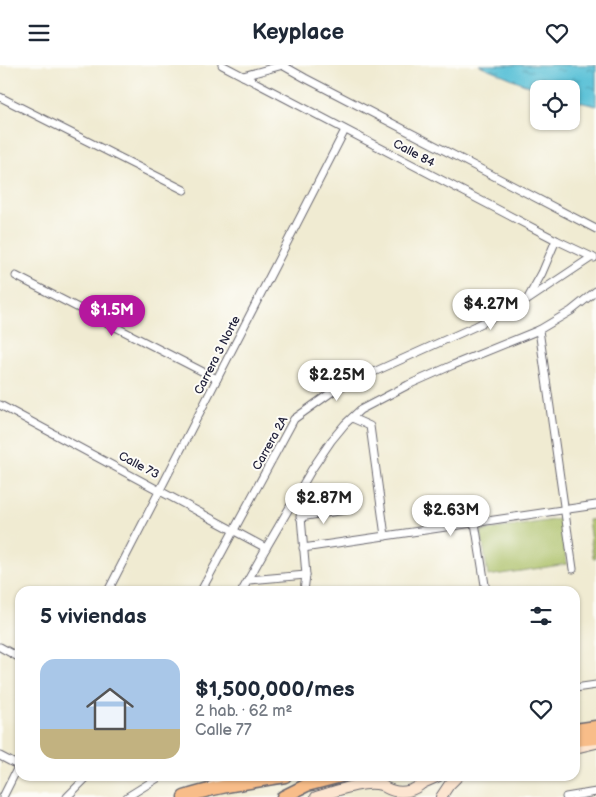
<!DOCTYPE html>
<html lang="es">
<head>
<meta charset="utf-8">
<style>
	body { margin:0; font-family:"Balsamiq Sans",sans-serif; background:#f6f6f7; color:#1f2937; height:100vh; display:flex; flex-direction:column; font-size:19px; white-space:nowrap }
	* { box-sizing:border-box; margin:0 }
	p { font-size:16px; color:#747a83 }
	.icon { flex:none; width:28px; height:28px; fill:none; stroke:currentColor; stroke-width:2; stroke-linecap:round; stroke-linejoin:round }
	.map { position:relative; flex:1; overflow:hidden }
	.sheet { position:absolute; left:15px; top:521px; width:565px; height:195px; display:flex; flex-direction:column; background:#fff; border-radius:15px; box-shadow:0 1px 4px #0004 }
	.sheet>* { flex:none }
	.controls { position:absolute; left:530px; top:15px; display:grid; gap:10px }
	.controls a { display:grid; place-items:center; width:50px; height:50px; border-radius:10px; background:#fff; box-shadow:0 1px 4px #0004; font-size:25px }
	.price { position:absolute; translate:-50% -42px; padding:0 11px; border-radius:18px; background:#fff; color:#222; font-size:16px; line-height:32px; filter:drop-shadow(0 1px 2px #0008) }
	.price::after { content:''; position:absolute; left:50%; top:30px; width:15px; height:11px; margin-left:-8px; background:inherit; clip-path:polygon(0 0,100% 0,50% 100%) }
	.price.current { background:#b5179e; color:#fff }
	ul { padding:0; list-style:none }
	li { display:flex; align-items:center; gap:15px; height:125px; padding:0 25px }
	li+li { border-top:1px solid #e0e1e3 }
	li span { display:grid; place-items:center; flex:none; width:140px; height:100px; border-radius:15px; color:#555 }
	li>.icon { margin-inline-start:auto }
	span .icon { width:60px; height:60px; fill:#fffc; stroke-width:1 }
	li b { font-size:21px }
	h2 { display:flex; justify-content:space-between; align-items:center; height:60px; padding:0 25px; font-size:21px }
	header { display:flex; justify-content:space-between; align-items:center; height:65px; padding:0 25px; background:#fff; font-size:22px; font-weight:800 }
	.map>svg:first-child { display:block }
	.pitch { fill:#a9be63; stroke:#66704f }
	.water { fill:url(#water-ripples); stroke:#3e7289 }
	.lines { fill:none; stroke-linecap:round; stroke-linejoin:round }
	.street-casing { stroke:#6a6870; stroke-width:9 }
	.secondary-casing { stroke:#6a6870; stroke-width:12 }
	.highway-casing { stroke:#6a6870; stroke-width:15 }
	.street { stroke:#fff; stroke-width:7 }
	.secondary { stroke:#fce5d0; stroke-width:10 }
	.highway { stroke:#f8bd89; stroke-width:12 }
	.labels { text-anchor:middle; stroke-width:4; stroke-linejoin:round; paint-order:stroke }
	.street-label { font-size:12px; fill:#22223b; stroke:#fdfcf7 }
</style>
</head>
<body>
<header><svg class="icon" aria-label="menu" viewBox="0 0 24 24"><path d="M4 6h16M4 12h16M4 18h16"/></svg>Keyplace<svg class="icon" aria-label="heart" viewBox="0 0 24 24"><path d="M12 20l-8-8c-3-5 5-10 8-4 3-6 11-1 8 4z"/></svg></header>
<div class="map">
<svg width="596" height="732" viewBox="0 0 596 732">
	<defs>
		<pattern id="water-ripples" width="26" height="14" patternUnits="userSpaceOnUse" patternTransform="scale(1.25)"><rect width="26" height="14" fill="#5ac1d7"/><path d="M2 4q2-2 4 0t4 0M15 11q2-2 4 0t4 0" fill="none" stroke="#4a9cb0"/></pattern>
	</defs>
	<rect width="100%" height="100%" fill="#fdfcf7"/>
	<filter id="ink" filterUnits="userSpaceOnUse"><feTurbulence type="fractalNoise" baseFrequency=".02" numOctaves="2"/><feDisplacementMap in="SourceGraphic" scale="10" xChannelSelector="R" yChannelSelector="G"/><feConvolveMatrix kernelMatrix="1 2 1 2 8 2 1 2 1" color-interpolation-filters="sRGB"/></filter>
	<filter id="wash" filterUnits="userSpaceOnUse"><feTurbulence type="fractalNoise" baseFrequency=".0096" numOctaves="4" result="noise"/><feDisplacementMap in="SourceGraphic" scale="20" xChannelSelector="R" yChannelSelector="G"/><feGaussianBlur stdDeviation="1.12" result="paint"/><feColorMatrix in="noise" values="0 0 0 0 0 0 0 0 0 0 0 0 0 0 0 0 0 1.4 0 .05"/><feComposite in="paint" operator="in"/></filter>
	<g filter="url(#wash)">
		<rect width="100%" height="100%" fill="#f0ebd2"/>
		<!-- pitch -->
		<g class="pitch">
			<polygon points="560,454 567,499 488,511 481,466"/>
			<polygon points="596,454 596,493 593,493 588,455"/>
		</g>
		<!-- water -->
		<polygon class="water" points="479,0 596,0 596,41 571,35 571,24 539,24 539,25"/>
	</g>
	<g filter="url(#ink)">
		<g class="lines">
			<!-- street casing -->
			<g class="street-casing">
				<g id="street">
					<polyline points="222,0 556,175 594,193"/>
					<polyline points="282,0 305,13 596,164"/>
					<polyline points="243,11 283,0"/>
					<polyline points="0,32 184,125"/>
					<polyline points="16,211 217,314"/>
					<polyline points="527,235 542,208 556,175"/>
					<polyline points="539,265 573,504"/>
					<polyline points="0,340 266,483"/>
					<polyline points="352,353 370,361 385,471"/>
					<polyline points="299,429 306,510 304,526"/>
					<polyline points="300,452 345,445"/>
					<polyline points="475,458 486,526"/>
					<polyline points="303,483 596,440"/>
					<polyline points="249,515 306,510"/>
					<polyline points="108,526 345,65"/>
					<polyline points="201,526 294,354 336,324 476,261 526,236 592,192"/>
					<polyline points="242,526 266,483 312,404 331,376 345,359 360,345 408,320 453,300 539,265 571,246 596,226"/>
					<polyline points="0,582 20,593"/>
					<polyline points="575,623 596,620"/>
					<polyline points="0,691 19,701"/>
					<polyline points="3,732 20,698"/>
					<polyline points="67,732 88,711"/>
					<polyline points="127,732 161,711"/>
					<polyline points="566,732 596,727"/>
				</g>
			</g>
			<!-- secondary casing -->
			<g class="secondary-casing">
				<g id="secondary">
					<polyline points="575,683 596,678"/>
					<path d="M374 711C387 732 415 732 428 711"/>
					<polyline points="423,718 439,711"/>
					<polyline points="212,721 234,711"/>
					<path d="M316 732C334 727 363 715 381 720"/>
					<polyline points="441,732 449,720 458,711"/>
				</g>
			</g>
			<!-- highway casing -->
			<g class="highway-casing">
				<g id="highway">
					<polyline points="575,665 596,662"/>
					<polyline points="575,675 596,673"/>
					<path d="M184 732C217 721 251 717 285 711"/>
					<polyline points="283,732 307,720 341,711"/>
				</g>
			</g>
			<!-- street -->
			<use href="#street" class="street"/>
			<!-- secondary -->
			<use href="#secondary" class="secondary"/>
			<!-- highway -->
			<use href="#highway" class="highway"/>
		</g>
	</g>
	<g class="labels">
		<!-- street labels -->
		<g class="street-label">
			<text transform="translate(414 88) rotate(28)" y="4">Calle 84</text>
			<text transform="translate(217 290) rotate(-63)" y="4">Carrera 3 Norte</text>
			<text transform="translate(270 378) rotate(-61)" y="4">Carrera 2A</text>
			<text transform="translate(139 400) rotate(28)" y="4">Calle 73</text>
		</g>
	</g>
</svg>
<div class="controls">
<a><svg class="icon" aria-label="locate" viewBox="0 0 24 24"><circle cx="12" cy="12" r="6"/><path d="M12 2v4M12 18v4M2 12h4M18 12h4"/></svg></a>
</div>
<b class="price" style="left:491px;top:266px">$4.27M</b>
<b class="price current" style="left:112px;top:272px">$1.5M</b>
<b class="price" style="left:337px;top:337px">$2.25M</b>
<b class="price" style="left:324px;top:460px">$2.87M</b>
<b class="price" style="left:451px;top:472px">$2.63M</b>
<section class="sheet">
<h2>5 viviendas<svg class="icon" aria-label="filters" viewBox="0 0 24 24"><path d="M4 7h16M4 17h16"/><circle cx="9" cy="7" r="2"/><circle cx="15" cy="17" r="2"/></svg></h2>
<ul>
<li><span style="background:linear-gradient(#a9c7e8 70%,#c2b280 0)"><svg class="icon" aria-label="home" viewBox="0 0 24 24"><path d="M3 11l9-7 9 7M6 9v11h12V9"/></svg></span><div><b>$1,500,000/mes</b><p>2 hab. · 62 m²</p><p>Calle 77</p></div><svg class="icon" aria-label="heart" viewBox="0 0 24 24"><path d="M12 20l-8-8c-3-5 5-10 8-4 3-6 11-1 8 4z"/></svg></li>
</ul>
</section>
</div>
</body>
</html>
